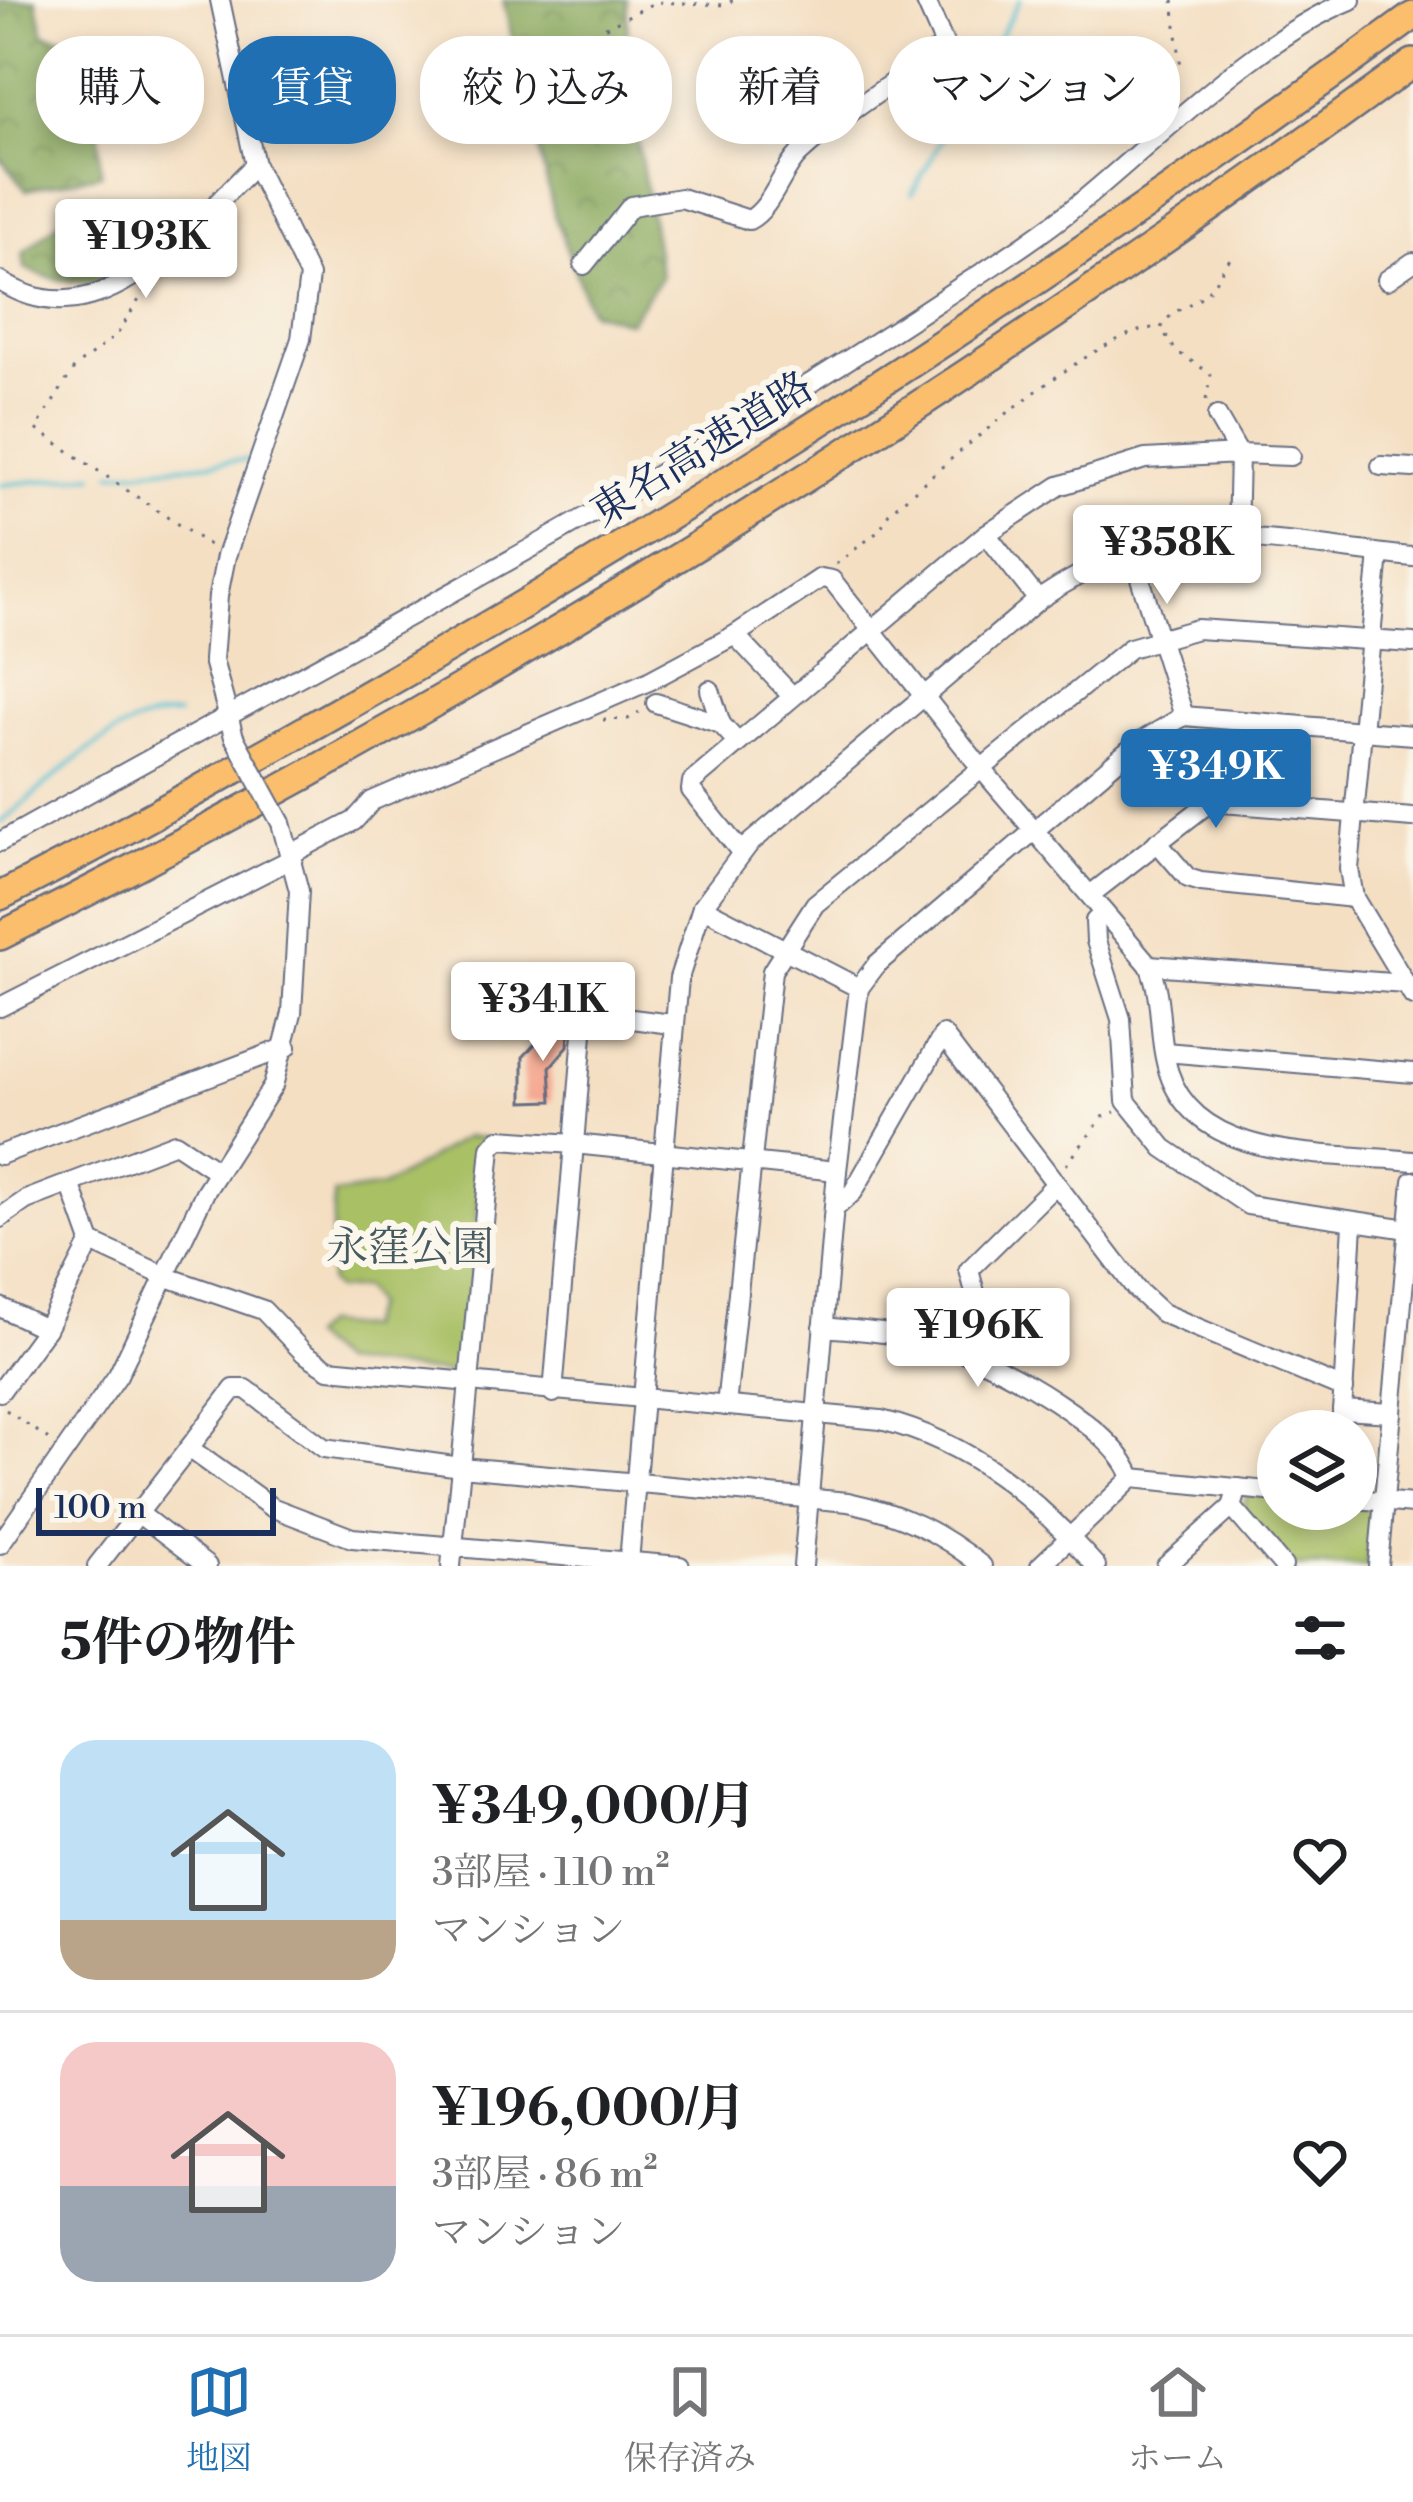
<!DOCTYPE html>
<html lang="ja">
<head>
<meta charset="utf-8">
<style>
	body { margin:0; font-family:"Libre Bodoni","Noto Serif JP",serif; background:#f6f6f6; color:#202124; height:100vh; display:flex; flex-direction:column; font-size:45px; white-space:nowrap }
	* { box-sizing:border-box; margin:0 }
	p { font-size:39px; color:#757577 }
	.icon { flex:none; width:66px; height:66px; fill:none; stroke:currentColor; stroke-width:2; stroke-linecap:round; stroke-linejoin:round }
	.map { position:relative; height:1566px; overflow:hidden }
	.side { display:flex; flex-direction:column; background:#fff; flex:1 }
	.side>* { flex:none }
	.banner { position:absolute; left:36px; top:36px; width:1341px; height:108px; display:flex; gap:24px }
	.buttons { position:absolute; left:1257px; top:1410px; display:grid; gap:24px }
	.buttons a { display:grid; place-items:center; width:120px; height:120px; border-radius:50%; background:#fff; box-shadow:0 6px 18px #0003; font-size:60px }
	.scale { position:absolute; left:36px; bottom:30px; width:240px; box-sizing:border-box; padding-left:12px; border:6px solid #1b2f5e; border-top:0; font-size:33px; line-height:42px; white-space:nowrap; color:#1b2f5e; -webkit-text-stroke:9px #fbf7ec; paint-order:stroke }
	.price { position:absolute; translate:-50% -102px; padding:0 27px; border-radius:12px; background:#fff; color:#222; font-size:39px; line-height:78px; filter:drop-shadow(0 3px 6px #0008) }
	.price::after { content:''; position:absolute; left:50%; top:72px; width:36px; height:27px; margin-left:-18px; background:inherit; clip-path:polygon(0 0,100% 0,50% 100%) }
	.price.on { background:#1f6fb2; color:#fff }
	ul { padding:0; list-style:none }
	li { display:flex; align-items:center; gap:36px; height:300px; padding:0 60px }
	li+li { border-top:3px solid #e0e0e0 }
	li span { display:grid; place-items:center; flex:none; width:336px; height:240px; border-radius:36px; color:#555 }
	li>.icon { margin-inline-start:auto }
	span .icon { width:144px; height:144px; fill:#fffc; stroke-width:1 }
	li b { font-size:51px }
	h2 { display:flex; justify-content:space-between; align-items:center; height:144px; padding:0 60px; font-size:51px }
	.chip { padding:0 42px; border-radius:48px; background:#fff; box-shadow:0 6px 18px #0003; font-size:42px; line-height:108px }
	.chip.on { background:#1f6fb2; color:#fff }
	.menu { display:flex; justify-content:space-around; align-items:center; height:168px; border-top:3px solid #e0e0e0; background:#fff; font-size:33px; color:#757577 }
	.menu a { display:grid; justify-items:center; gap:6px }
	.menu .on { color:#1f6fb2 }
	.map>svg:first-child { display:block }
	.forest { fill:url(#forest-crowns); stroke:#506a5c; stroke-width:3 }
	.park { fill:#a9c065; stroke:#627862; stroke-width:3 }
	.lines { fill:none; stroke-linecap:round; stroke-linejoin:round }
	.stream { stroke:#53becf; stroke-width:4.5 }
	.building { fill:#f4a48c }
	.minor-casing { stroke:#676d81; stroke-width:22 }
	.highway-casing { stroke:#676d81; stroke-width:32 }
	.path { stroke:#676d81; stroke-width:3; stroke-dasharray:3 9; stroke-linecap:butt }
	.minor { stroke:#fff; stroke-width:18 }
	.highway { stroke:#fabe6d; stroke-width:27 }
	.minor-bridge-casing { stroke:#676d81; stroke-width:22; stroke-linecap:butt }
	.minor-bridge { stroke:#fff; stroke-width:18 }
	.labels { text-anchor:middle; stroke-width:12; stroke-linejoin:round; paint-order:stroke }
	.street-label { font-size:42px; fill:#1b2f5e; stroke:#fbf7ec }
	.park-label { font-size:42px; fill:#465a60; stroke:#fbf7ec }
</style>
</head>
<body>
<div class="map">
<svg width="1413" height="1566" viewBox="0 0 1413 1566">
	<defs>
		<pattern id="forest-crowns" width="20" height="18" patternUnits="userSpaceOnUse" patternTransform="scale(3)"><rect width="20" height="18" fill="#86a65a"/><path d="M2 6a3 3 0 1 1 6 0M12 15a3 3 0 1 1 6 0" fill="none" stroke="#6d884e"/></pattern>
	</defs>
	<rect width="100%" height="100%" fill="#fbf7ec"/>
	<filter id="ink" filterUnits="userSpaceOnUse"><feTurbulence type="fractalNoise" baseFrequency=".00833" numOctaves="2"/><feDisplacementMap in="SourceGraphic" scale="24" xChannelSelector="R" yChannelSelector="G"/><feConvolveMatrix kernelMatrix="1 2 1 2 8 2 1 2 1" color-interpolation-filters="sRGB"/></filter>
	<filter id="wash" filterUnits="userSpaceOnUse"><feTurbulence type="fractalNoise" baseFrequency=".004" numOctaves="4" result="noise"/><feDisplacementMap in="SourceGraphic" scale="48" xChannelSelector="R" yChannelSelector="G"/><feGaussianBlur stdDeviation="2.7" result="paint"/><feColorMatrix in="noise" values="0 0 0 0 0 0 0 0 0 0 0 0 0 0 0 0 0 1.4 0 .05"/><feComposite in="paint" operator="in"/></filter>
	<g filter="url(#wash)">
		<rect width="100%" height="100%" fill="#f4dfc3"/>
		<!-- forest -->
		<g class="forest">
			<polygon points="0,0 36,0 44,34 84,42 96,69 101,174 26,190 0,158"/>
			<polygon points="503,0 627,0 629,87 661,277 629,322 590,311 555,217"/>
			<path d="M90 208 127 210 160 232C149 245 135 267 121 275 97 288 48 281 25 268L23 253 69 213Z"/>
		</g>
		<!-- park -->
		<g class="park">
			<polygon points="465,1137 485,1138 463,1364 450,1373 339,1363 309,1337 323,1324 365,1328 374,1305 362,1288 336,1290 329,1283 334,1194 382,1187"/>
			<polygon points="1248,1494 1278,1497 1278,1509 1373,1507 1368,1566 1289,1566 1241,1509"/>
		</g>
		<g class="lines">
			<!-- stream -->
			<g class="stream">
				<polyline points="970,89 1020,0"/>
				<polyline points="912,194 961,103"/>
				<polyline points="112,473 252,459"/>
				<polyline points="0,485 94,475"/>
				<path d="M0 823C50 784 111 715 177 715"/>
			</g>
		</g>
		<g id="blocks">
			<!-- building -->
			<polygon class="building" points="556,1021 569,1033 568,1046 550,1067 552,1101 523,1102 523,1057"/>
		</g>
	</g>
	<g filter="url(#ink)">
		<use href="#blocks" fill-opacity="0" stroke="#676d81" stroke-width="3"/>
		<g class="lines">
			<!-- minor casing -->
			<g class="minor-casing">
				<g id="minor">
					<polyline points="220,0 255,165 309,276 301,339 226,556 218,596 213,660 234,737"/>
					<polyline points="925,0 969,100"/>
					<path d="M584 265 631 206 681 198 749 220C772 208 780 173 799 154 842 114 896 82 942 47"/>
					<polyline points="1387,280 1413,262"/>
					<path d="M0 281C101 347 190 227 255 165"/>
					<polyline points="1217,416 1239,454 1291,456"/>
					<polyline points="1381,466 1413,468"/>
					<polyline points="986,534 1038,600"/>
					<polyline points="1131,550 1184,716"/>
					<polyline points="735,635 792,696"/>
					<polyline points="710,690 721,724"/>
					<polyline points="656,703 721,724 738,743"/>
					<polyline points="1413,735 1362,731 1349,869 1354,898 1413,996"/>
					<path d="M0 842C316 665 640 499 942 299 987 269 1035 240 1076 206 1156 141 1257 38 1351 0"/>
					<polyline points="1157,842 1188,878 1201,882 1354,898"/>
					<polyline points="741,852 691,790 692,782 986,534 1059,486 1145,459 1239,454 1237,537"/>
					<path d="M293 853 354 821 372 801 649 681 735 635 821 578 832 580 981 768 1149 965C1164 1000 1157 1037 1169 1073 1199 1165 1335 1152 1413 1161"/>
					<polyline points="1090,895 1210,802 1413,818"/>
					<polyline points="702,907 859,988"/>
					<polyline points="1104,913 1095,921 1096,941 1121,1019 1126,1101 1164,1148 1248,1205 1408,1229"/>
					<polyline points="1149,965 1405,984"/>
					<polyline points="0,1007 293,858"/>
					<polyline points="672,1024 592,1014 584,1021 574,1144 837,1171"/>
					<polyline points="1165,1052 1413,1073"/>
					<polyline points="0,1155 287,1047"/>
					<path d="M70 1183 91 1242 167 1277 263 1310 304 1353 329 1369 881 1420C973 1443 1034 1497 1096 1566"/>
					<polyline points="834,1209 853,1192 943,1035 1136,1289 1162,1313 1344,1389"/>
					<polyline points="0,1218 26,1200 175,1143 217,1171"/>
					<polyline points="0,1307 46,1329"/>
					<path d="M823 1327C865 1331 913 1334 953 1348 1001 1365 1117 1429 1132 1478"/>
					<polyline points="979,1361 983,1322 969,1270 1056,1184"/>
					<polyline points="0,1392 46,1329 91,1242"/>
					<polyline points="553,1393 574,1144 499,1139 491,1148 461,1467 324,1448 246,1389 234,1389 189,1448 271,1507 352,1538 680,1566"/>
					<polyline points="726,1406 772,971 815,904 1130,648 1197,629 1413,643"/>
					<polyline points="1342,1410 1392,1413"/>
					<polyline points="1341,1431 1353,1224"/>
					<polyline points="1238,1488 1232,1507 1283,1566"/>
					<polyline points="1356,1499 1413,1504"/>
					<polyline points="138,1513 207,1566"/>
					<polyline points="0,1544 118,1375 205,1192 273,1086 292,1013 299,891 281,823"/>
					<path d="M629 1562 679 978 702 907 749 844 1038 600C1175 508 1261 542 1413 557"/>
					<polyline points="97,1566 189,1448"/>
					<path d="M451 1566 461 1467 848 1502C901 1513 940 1532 982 1566"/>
					<polyline points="803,1566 837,1171 859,988 877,964 1135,745 1184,716 1362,731 1379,554"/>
					<polyline points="1040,1566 1132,1478 1278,1492"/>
					<polyline points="1166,1566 1232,1507"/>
					<polyline points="1378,1566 1413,1181"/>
				</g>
			</g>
			<!-- highway casing -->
			<g class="highway-casing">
				<g id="highway">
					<path d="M0 896C116 838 229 773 342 709 713 500 1069 268 1413 16"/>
					<path d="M0 936C495 689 967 388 1413 63"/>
				</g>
			</g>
			<!-- path -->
			<g class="path">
				<polyline points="1173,0 1181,68"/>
				<polyline points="538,48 564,48 656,2 726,5 733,0"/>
				<polyline points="145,290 117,335 75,367 36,429 213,548"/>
				<path d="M1206 400 1211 374 1176 351 1161 328C1170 310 1191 306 1206 293 1219 281 1220 266 1236 254"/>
				<path d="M836 564 879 531 889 513C934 473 1106 320 1161 328"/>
				<polyline points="603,720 628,719 639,712"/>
				<polyline points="1066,1165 1103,1117 1115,1112"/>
				<polyline points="411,1271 412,1258"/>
				<polyline points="6,1410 53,1442"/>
			</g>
			<!-- minor -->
			<use href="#minor" class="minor"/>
			<!-- highway -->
			<use href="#highway" class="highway"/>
			<!-- minor-bridge casing -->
			<g class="minor-bridge-casing">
				<polyline id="minor-bridge" points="234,737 281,823"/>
			</g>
			<!-- minor-bridge -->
			<use href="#minor-bridge" class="minor-bridge"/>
		</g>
	</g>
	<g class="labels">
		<!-- street labels -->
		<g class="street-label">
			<text transform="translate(701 448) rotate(-32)" y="15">東名高速道路</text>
		</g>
		<!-- park labels -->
		<g class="park-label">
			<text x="410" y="1261">永窪公園</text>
		</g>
	</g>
</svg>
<div class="buttons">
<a><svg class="icon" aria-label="layers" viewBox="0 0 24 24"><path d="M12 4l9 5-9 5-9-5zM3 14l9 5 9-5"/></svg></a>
</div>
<div class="scale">100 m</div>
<b class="price" style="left:146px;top:301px">¥193K</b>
<b class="price" style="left:1167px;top:607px">¥358K</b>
<b class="price on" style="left:1216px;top:831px">¥349K</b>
<b class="price" style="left:543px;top:1064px">¥341K</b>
<b class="price" style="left:978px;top:1390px">¥196K</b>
<div class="banner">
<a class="chip">購入</a>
<a class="chip on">賃貸</a>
<a class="chip">絞り込み</a>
<a class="chip">新着</a>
<a class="chip">マンション</a>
</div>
</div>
<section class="side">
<h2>5件の物件<svg class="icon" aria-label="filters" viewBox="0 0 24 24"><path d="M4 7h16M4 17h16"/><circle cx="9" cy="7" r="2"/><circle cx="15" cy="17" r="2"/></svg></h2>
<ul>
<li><span style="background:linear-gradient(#bfe0f5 75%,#b9a48a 0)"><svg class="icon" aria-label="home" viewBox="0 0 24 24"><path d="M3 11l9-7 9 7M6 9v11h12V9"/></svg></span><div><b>¥349,000/月</b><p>3部屋 · 110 m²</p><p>マンション</p></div><svg class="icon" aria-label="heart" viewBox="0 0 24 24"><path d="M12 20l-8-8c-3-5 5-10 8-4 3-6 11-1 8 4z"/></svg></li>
<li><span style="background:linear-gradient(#f6c9c9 60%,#9aa5b1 0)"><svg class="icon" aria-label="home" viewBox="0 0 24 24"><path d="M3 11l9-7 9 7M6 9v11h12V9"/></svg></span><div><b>¥196,000/月</b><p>3部屋 · 86 m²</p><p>マンション</p></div><svg class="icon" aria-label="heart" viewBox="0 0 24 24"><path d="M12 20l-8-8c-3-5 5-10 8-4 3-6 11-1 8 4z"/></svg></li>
</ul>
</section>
<nav class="menu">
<a class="on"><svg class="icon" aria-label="map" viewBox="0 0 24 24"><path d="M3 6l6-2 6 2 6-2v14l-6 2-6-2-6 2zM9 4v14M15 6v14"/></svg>地図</a>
<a><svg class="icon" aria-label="saved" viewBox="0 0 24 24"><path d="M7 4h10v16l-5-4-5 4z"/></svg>保存済み</a>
<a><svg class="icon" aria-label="home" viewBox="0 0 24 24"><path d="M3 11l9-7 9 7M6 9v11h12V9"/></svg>ホーム</a>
</nav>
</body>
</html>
